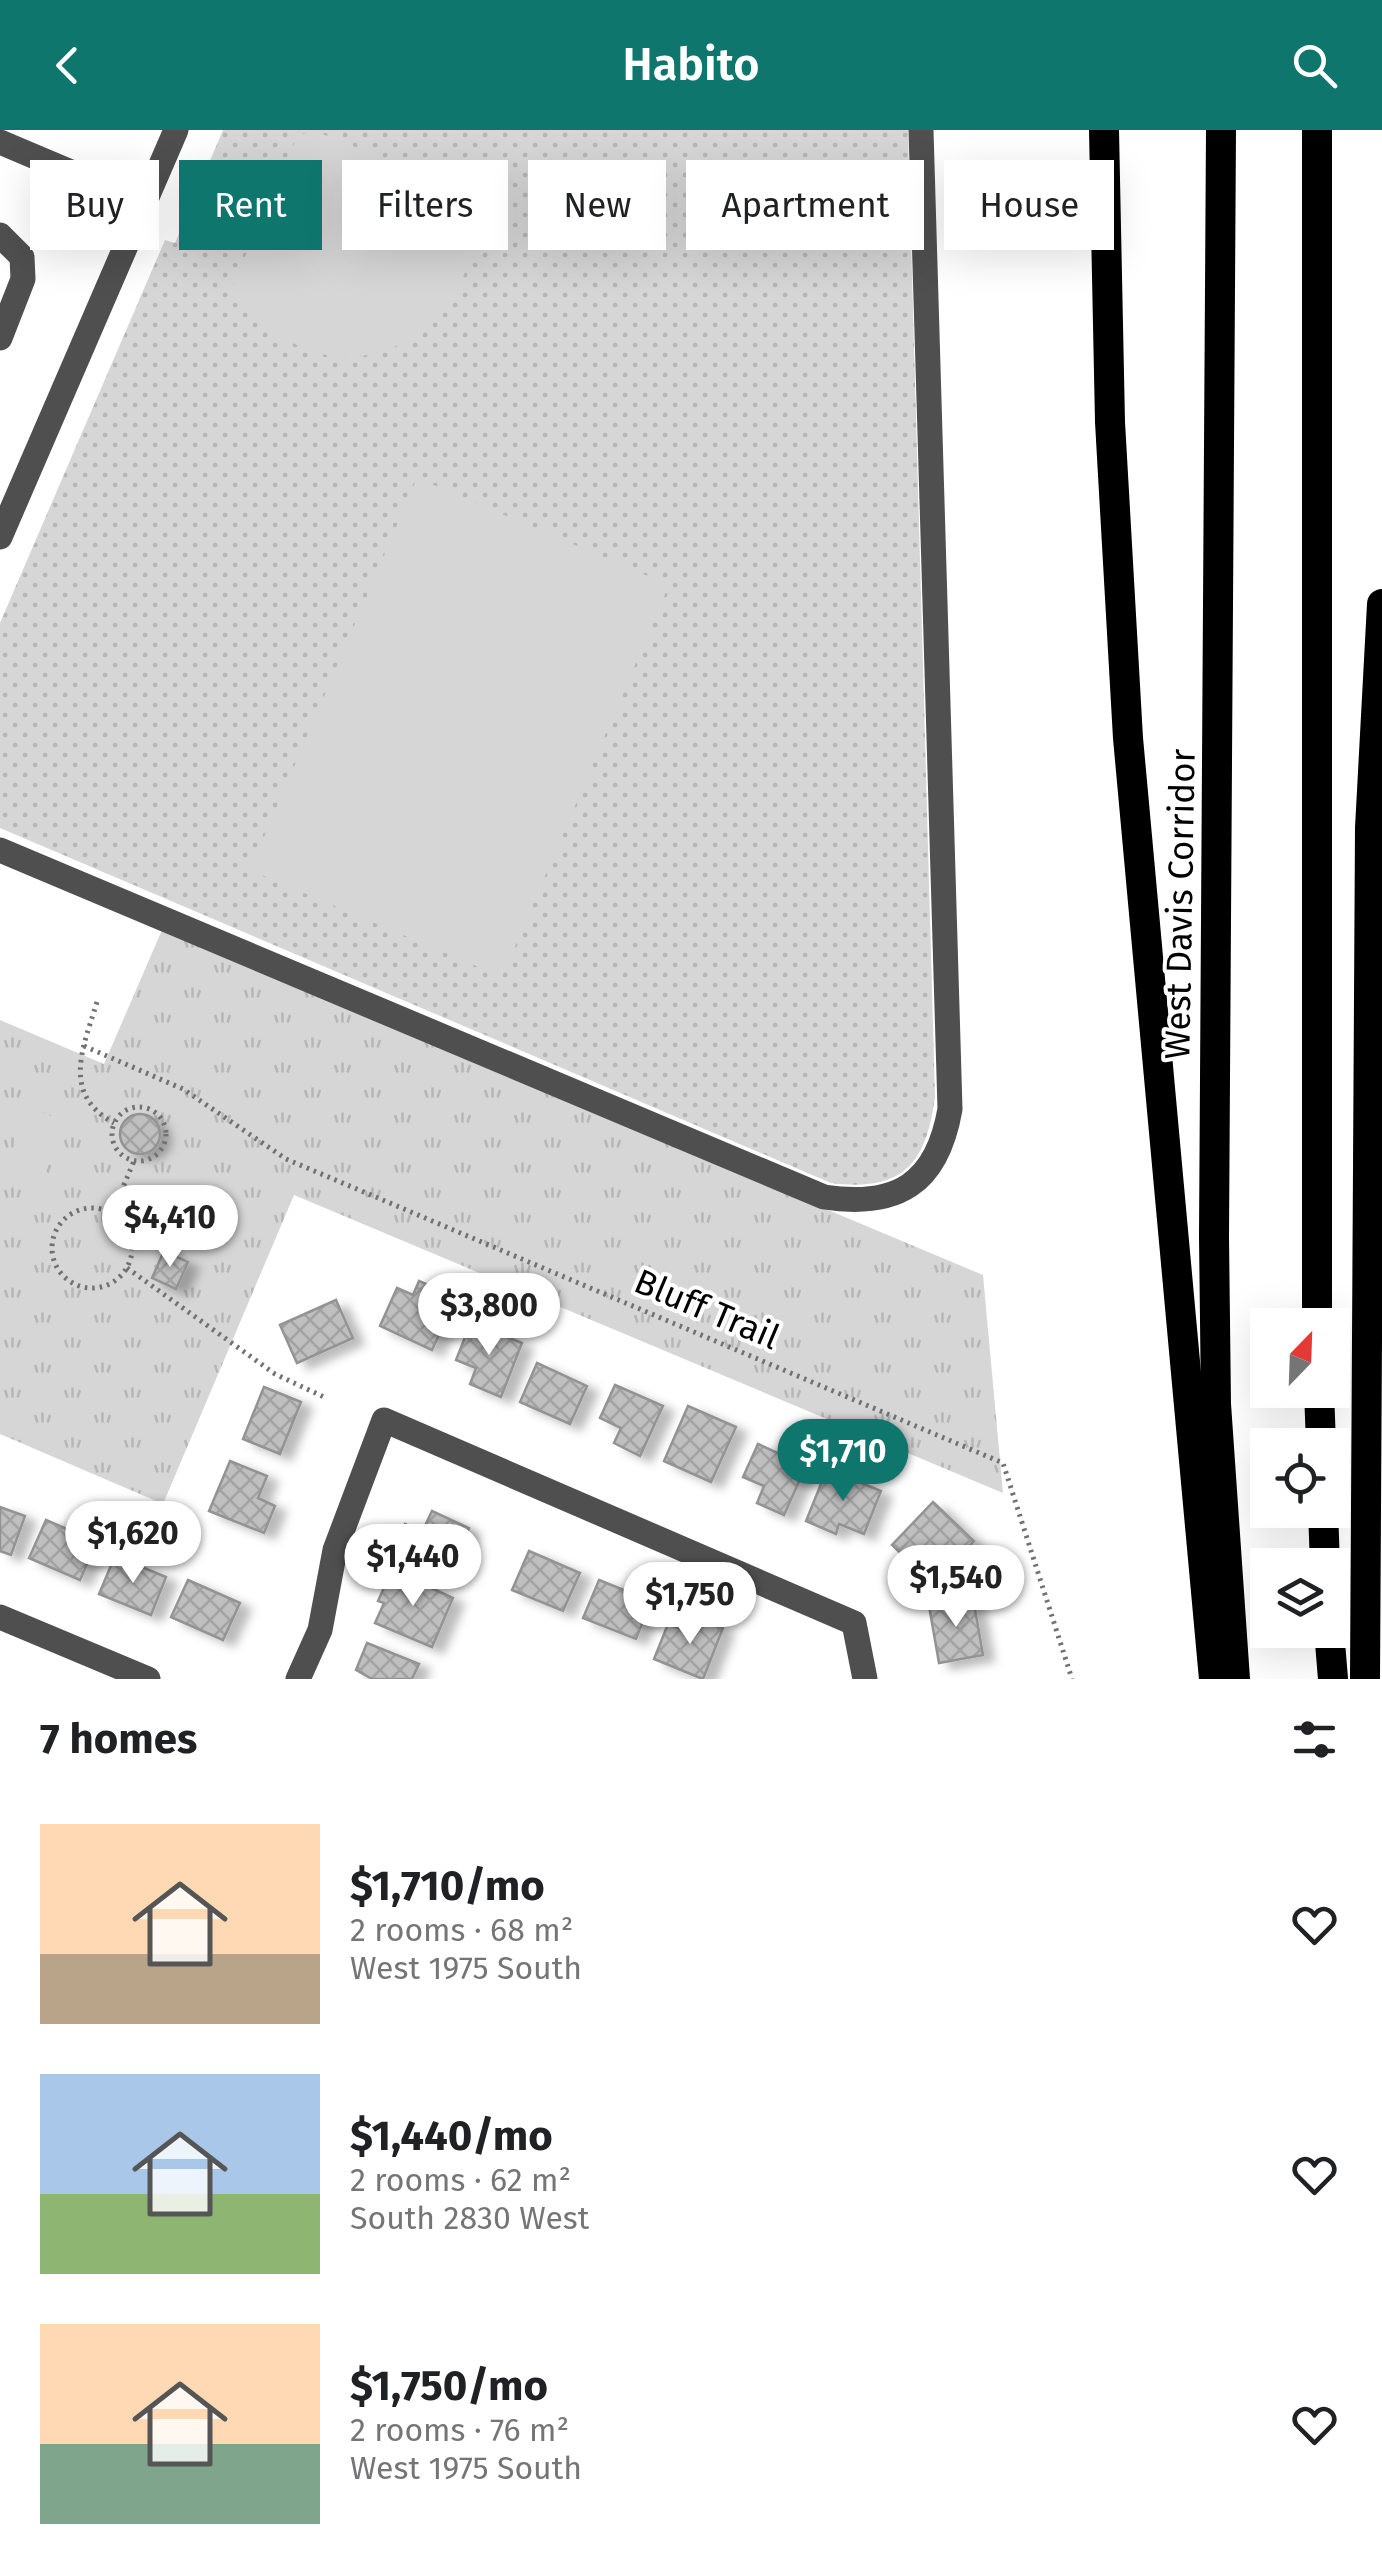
<!DOCTYPE html>
<html lang="en">
<head>
<meta charset="utf-8">
<style>
	body { margin:0; font-family:"Fira Sans",sans-serif; background:#f6f6f6; color:#202124; height:100vh; display:flex; flex-direction:column; font-size:38px; white-space:nowrap }
	* { box-sizing:border-box; margin:0 }
	p { font-size:32px; color:#757577 }
	.icon { flex:none; width:55px; height:55px; fill:none; stroke:currentColor; stroke-width:2; stroke-linecap:round; stroke-linejoin:round }
	.map { position:relative; height:1549px; overflow:hidden }
	.panel { display:flex; flex-direction:column; background:#fff; flex:1 }
	.panel>* { flex:none }
	.banner { position:absolute; left:30px; top:30px; width:1322px; height:90px; display:flex; gap:20px }
	.needle { width:65px; rotate:23deg }
	.buttons { position:absolute; left:1250px; top:1178px; display:grid; gap:20px }
	.buttons a { display:grid; place-items:center; width:100px; height:100px; border-radius:0px; background:#fff; box-shadow:0 10px 40px #0002; font-size:50px }
	.price { position:absolute; translate:-50% -85px; padding:0 22px; border-radius:35px; background:#fff; color:#222; font-size:32px; line-height:65px; filter:drop-shadow(0 2px 5px #0008) }
	.price::after { content:''; position:absolute; left:50%; top:60px; width:30px; height:22px; margin-left:-15px; background:inherit; clip-path:polygon(0 0,100% 0,50% 100%) }
	.price.on { background:#0f766e; color:#fff }
	ul { padding:0; list-style:none }
	li { display:flex; align-items:center; gap:30px; height:250px; padding:0 40px }
	li span { display:grid; place-items:center; flex:none; width:280px; height:200px; border-radius:0px; color:#555 }
	li>.icon { margin-inline-start:auto }
	span .icon { width:120px; height:120px; fill:#fffc; stroke-width:1 }
	li b { font-size:42px }
	h2 { display:flex; justify-content:space-between; align-items:center; height:120px; padding:0 40px; font-size:42px }
	.pill { padding:0 35px; border-radius:0px; background:#fff; box-shadow:0 10px 40px #0002; font-size:35px; line-height:90px }
	.pill.on { background:#0f766e; color:#fff }
	header { display:flex; justify-content:space-between; align-items:center; height:130px; padding:0 40px; background:#0f766e; color:#fff; font-size:45px; font-weight:600 }
	.map>svg:first-child { display:block }
	.grass { fill:url(#grass-dots) }
	.park { fill:url(#park-tufts) }
	.garden { fill:#d6d6d6 }
	.building { fill:url(#building-cross-hatch); stroke:#939393; stroke-width:2.5; filter:url(#shadow) }
	.lines { fill:none; stroke-linecap:round; stroke-linejoin:round }
	.path { stroke:#717171; stroke-width:5; stroke-dasharray:2.5 5; stroke-linecap:butt }
	.minor { stroke:#4f4f4f; stroke-width:25 }
	.highway { stroke:#000; stroke-width:30 }
	.labels { text-anchor:middle; stroke-width:8; stroke-linejoin:round; paint-order:stroke }
	.street-label { font-size:35px; fill:#000; stroke:#fff }
</style>
</head>
<body>
<header><svg class="icon" aria-label="back" viewBox="0 0 24 24"><path d="M15 5l-7 7 7 7"/></svg>Habito<svg class="icon" aria-label="search" viewBox="0 0 24 24"><circle cx="10" cy="10" r="6"/><path d="M15 15l6 6"/></svg></header>
<div class="map">
<svg width="1382" height="1549" viewBox="0 0 1382 1549">
	<defs>
		<pattern id="grass-dots" width="8" height="8" patternUnits="userSpaceOnUse" patternTransform="scale(2.5)"><rect width="8" height="8" fill="#d6d6d6"/><path d="M2 2h.1M6 6h.1" fill="none" stroke="#b6b6b6" stroke-width="1.8" stroke-linecap="round"/></pattern>
		<pattern id="park-tufts" width="24" height="20" patternUnits="userSpaceOnUse" patternTransform="scale(2.5)"><rect width="24" height="20" fill="#d6d6d6"/><path d="M3 7l-1-3M5 7V3M7 7l1-3M15 17l-1-3M17 17v-4M19 17l1-3" fill="none" stroke="#b6b6b6"/></pattern>
		<pattern id="building-cross-hatch" width="8" height="8" patternUnits="userSpaceOnUse" patternTransform="scale(2.5)"><rect width="8" height="8" fill="#bfbfbf"/><path d="M0 0l8 8M0 8l8-8" fill="none" stroke="#a2a2a2"/></pattern>
		<filter id="shadow"><feDropShadow dx="11" dy="6" stdDeviation="5" flood-color="#0004"/></filter>
	</defs>
	<rect width="100%" height="100%" fill="#fff"/>
	<!-- grass -->
	<path class="grass" d="M223 0H908L935 967C926 1035 902 1062 831 1053L0 698V493L165 110 175 113Z"/>
	<!-- park -->
	<polygon class="park" points="162,800 983,1145 1003,1363 294,1065 163,1374 0,1304 0,890 104,934"/>
	<!-- garden -->
	<g class="garden">
		<path d="M312 0 464 60C468 83 474 105 469 128 453 200 370 249 301 217 271 204 252 181 232 157L297 7Z"/>
		<polygon points="417,348 669,455 502,847 250,740"/>
		<polygon points="30,977 67,993 35,1065 0,1050"/>
	</g>
	<!-- building -->
	<g class="building">
		<circle cx="140" cy="1004" r="20"/>
		<polygon points="164,1121 188,1132 176,1159 152,1148"/>
		<polygon points="419,1151 447,1163 441,1177 450,1181 432,1220 380,1196 397,1158 413,1165"/>
		<polygon points="336,1170 353,1208 297,1233 280,1195"/>
		<polygon points="471,1192 522,1213 501,1267 470,1254 476,1238 456,1230"/>
		<polygon points="537,1233 587,1256 570,1294 520,1272"/>
		<polygon points="615,1255 663,1276 640,1326 614,1313 621,1298 600,1288"/>
		<polygon points="264,1257 301,1272 280,1324 243,1309"/>
		<polygon points="688,1276 736,1297 711,1352 664,1331"/>
		<polygon points="758,1314 806,1336 784,1385 757,1373 764,1356 743,1347"/>
		<polygon points="230,1331 267,1346 258,1368 275,1376 264,1403 209,1381"/>
		<polygon points="827,1339 881,1361 864,1404 839,1394 836,1404 806,1391"/>
		<polygon points="933,1372 974,1411 944,1443 926,1426 915,1437 892,1415"/>
		<polygon points="0,1377 25,1386 11,1425 0,1421"/>
		<polygon points="432,1381 469,1398 446,1449 391,1424 405,1394 422,1402"/>
		<polygon points="46,1390 97,1412 80,1450 29,1428"/>
		<polygon points="529,1421 580,1443 563,1481 512,1460"/>
		<polygon points="115,1426 166,1447 151,1485 99,1464"/>
		<polygon points="392,1440 453,1468 432,1517 375,1493 384,1473 378,1471"/>
		<polygon points="188,1450 240,1473 223,1510 171,1487"/>
		<polygon points="599,1450 651,1471 636,1509 583,1488"/>
		<polygon points="973,1468 983,1525 939,1533 929,1476"/>
		<polygon points="696,1487 723,1498 703,1549 654,1529 668,1494 690,1503"/>
		<polygon points="367,1513 419,1534 412,1549 372,1549 356,1540"/>
	</g>
	<g class="lines">
		<!-- path -->
		<g class="path">
			<path d="M97 872C83 918 61 964 114 993"/>
			<polyline points="84,916 183,959 286,1029 1003,1333 1072,1549"/>
			<circle cx="139" cy="1004" r="27"/>
			<circle cx="92" cy="1118" r="40"/>
			<polyline points="112,1083 134,1031"/>
			<polyline points="127,1138 275,1244 326,1268"/>
		</g>
		<!-- minor -->
		<g class="minor">
			<polyline points="0,12 144,73"/>
			<polyline points="0,105 22,127 23,149 0,208"/>
			<polyline points="0,407 176,0"/>
			<path d="M0 720 824 1067C897 1078 937 1054 950 979L921 0"/>
			<polyline points="0,1487 148,1549"/>
			<polyline points="298,1549 320,1500 335,1420 384,1290 854,1493 865,1549"/>
		</g>
		<!-- highway -->
		<g class="highway">
			<polyline points="1104,0 1110,292 1128,608 1214,1549"/>
			<polyline points="1221,0 1214,1107 1216,1274 1235,1549"/>
			<polyline points="1317,0 1317,1195"/>
			<polyline points="1319,1260 1321,1315"/>
			<polyline points="1323,1380 1325,1435"/>
			<polyline points="1329,1500 1333,1549"/>
			<polyline points="1365,1549 1370,698 1382,474"/>
		</g>
	</g>
	<g class="labels">
		<!-- street labels -->
		<g class="street-label">
			<text transform="translate(1180 774) rotate(-89)" y="12">West Davis Corridor</text>
			<text transform="translate(707 1179) rotate(23)" y="12">Bluff Trail</text>
		</g>
	</g>
</svg>
<div class="buttons">
<a><svg class="needle" viewBox="-14 -14 28 28"><path d="M0-13l5 13h-10z" fill="#e53935"/><path d="M0 13l5-13h-10z" fill="#757577"/></svg></a>
<a><svg class="icon" aria-label="locate" viewBox="0 0 24 24"><circle cx="12" cy="12" r="6"/><path d="M12 2v4M12 18v4M2 12h4M18 12h4"/></svg></a>
<a><svg class="icon" aria-label="layers" viewBox="0 0 24 24"><path d="M12 4l9 5-9 5-9-5zM3 14l9 5 9-5"/></svg></a>
</div>
<b class="price" style="left:170px;top:1140px">$4,410</b>
<b class="price" style="left:489px;top:1228px">$3,800</b>
<b class="price on" style="left:843px;top:1374px">$1,710</b>
<b class="price" style="left:133px;top:1456px">$1,620</b>
<b class="price" style="left:413px;top:1479px">$1,440</b>
<b class="price" style="left:956px;top:1500px">$1,540</b>
<b class="price" style="left:690px;top:1517px">$1,750</b>
<div class="banner">
<a class="pill">Buy</a>
<a class="pill on">Rent</a>
<a class="pill">Filters</a>
<a class="pill">New</a>
<a class="pill">Apartment</a>
<a class="pill">House</a>
</div>
</div>
<section class="panel">
<h2>7 homes<svg class="icon" aria-label="filters" viewBox="0 0 24 24"><path d="M4 7h16M4 17h16"/><circle cx="9" cy="7" r="2"/><circle cx="15" cy="17" r="2"/></svg></h2>
<ul>
<li><span style="background:linear-gradient(#ffd9b3 65%,#b9a48a 0)"><svg class="icon" aria-label="home" viewBox="0 0 24 24"><path d="M3 11l9-7 9 7M6 9v11h12V9"/></svg></span><div><b>$1,710/mo</b><p>2 rooms · 68 m²</p><p>West 1975 South</p></div><svg class="icon" aria-label="heart" viewBox="0 0 24 24"><path d="M12 20l-8-8c-3-5 5-10 8-4 3-6 11-1 8 4z"/></svg></li>
<li><span style="background:linear-gradient(#a9c7e8 60%,#8fb573 0)"><svg class="icon" aria-label="home" viewBox="0 0 24 24"><path d="M3 11l9-7 9 7M6 9v11h12V9"/></svg></span><div><b>$1,440/mo</b><p>2 rooms · 62 m²</p><p>South 2830 West</p></div><svg class="icon" aria-label="heart" viewBox="0 0 24 24"><path d="M12 20l-8-8c-3-5 5-10 8-4 3-6 11-1 8 4z"/></svg></li>
<li><span style="background:linear-gradient(#ffd9b3 60%,#7fa58c 0)"><svg class="icon" aria-label="home" viewBox="0 0 24 24"><path d="M3 11l9-7 9 7M6 9v11h12V9"/></svg></span><div><b>$1,750/mo</b><p>2 rooms · 76 m²</p><p>West 1975 South</p></div><svg class="icon" aria-label="heart" viewBox="0 0 24 24"><path d="M12 20l-8-8c-3-5 5-10 8-4 3-6 11-1 8 4z"/></svg></li>
</ul>
</section>
</body>
</html>
